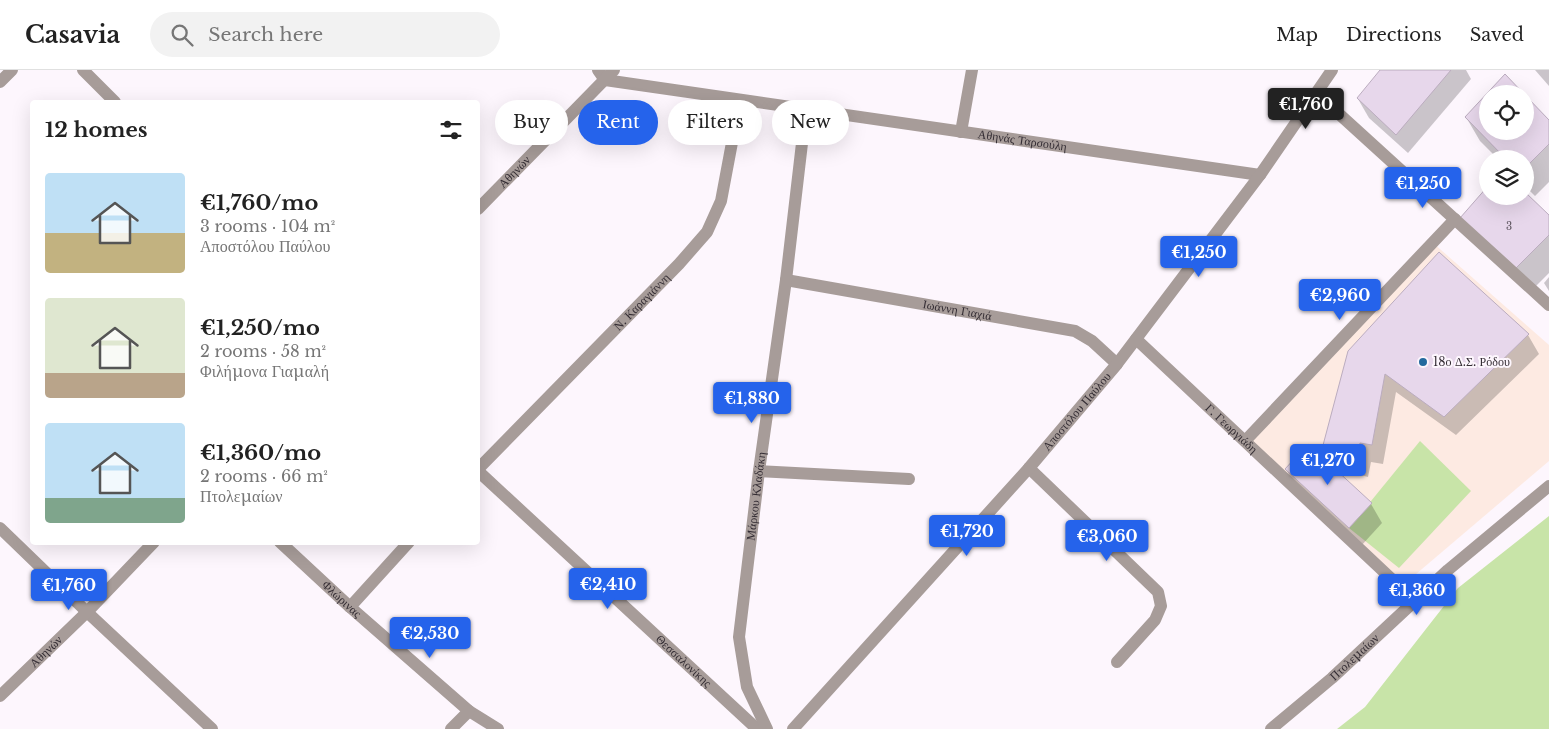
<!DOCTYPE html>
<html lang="en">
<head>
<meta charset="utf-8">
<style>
	body { margin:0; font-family:"Libre Baskerville",serif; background:#f2f2f2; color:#222; height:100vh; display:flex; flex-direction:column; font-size:19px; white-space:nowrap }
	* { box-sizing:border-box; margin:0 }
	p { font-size:16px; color:#767676 }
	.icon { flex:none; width:28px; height:28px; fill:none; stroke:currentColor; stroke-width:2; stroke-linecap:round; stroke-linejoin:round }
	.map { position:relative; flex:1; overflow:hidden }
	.panel { position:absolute; left:30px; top:30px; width:450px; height:445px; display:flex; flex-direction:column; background:#fff; border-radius:5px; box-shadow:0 5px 20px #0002 }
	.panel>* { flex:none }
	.banner { position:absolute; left:495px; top:30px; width:475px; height:45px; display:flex; gap:10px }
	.fabs { position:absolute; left:1479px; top:15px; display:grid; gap:10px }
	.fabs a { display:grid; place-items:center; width:55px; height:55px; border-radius:50%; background:#fff; box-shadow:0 5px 20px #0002; font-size:25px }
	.price { position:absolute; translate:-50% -42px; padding:0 11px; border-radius:5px; background:#2563eb; color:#fff; font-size:16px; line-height:32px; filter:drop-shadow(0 1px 2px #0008) }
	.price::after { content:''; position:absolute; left:50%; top:30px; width:15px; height:11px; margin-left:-8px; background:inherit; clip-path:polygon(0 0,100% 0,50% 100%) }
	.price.on { background:#222; color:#fff }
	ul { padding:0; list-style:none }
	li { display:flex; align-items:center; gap:15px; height:125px; padding:0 15px }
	li span { display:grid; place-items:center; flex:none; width:140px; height:100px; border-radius:5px; color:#555 }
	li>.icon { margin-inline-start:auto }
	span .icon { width:60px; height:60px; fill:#fffc; stroke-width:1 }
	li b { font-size:21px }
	h2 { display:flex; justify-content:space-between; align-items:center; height:60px; padding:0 15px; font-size:21px }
	.pill { padding:0 18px; border-radius:22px; background:#fff; box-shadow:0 5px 20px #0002; font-size:18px; line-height:45px }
	.pill.on { background:#2563eb; color:#fff }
	header { display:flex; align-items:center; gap:30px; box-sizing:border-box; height:70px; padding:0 25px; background:#fff; border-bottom:1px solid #e0e0e0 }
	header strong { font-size:24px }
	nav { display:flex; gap:28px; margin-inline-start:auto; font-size:18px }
	.search { width:350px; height:45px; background:#f2f2f2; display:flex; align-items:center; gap:12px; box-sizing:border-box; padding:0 18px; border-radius:28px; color:#767676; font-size:19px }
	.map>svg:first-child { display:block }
	.education { fill:#fdeae2 }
	.green { fill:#c8e4a8 }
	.shadow { fill:#0003 }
	.building { fill:#e7d7eb; stroke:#bbacbf }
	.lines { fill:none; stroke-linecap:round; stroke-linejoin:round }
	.minor { stroke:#a79c99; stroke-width:12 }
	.poi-dot { fill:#236a9e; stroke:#fdf6fd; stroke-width:2 }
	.labels { text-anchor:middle; stroke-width:4; stroke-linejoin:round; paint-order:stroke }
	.number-label { font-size:10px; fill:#615862 }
	.street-label { font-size:12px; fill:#342d34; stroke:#fdf6fd }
	.poi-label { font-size:12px; fill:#342d34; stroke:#fdf6fd; text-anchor:start }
</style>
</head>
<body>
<header>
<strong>Casavia</strong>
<div class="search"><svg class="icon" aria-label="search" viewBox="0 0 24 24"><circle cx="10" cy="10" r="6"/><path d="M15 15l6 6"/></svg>Search here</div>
<nav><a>Map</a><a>Directions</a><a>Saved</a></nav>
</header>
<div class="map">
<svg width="1549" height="659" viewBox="0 0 1549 659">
	<rect width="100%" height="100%" fill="#fdf6fd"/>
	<!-- education -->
	<polygon class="education" points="1432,172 1549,275 1549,391 1402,516 1245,374"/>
	<!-- green -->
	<g class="green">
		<polygon points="1420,371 1471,421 1399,498 1349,458"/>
		<polygon points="1549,446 1549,659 1337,659 1365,637 1458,518"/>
	</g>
	<!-- shadow -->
	<g class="shadow">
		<polygon points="1381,0 1466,0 1471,9 1408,83 1369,48 1358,29"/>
		<polygon points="1535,0 1549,0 1549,16"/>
		<polygon points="1525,27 1549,51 1549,112 1535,126 1525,116 1525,89 1498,89 1480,71 1466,47 1488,61 1525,61"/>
		<polygon points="1525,124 1549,146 1549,203 1531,221 1475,172 1488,126 1525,126"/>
		<polygon points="1440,184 1528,265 1539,284 1456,365 1396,322 1383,394 1371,392 1368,407 1334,398 1323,378"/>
		<polygon points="1549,207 1549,221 1544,213"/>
		<polygon points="1308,376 1371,434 1382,453 1361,476 1297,418 1286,399"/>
	</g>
	<!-- building -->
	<g class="building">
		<polygon points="1380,0 1451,0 1396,65 1357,28"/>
		<polygon points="1505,4 1524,24 1488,24 1488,61 1525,61 1525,25 1549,50 1549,74 1525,98 1525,89 1506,89 1465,47"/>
		<polygon points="1488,116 1488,126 1525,126 1525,122 1549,145 1549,165 1516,198 1460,148"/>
		<polygon points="1439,182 1529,264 1444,347 1385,304 1372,375 1360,373 1357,388 1322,379 1348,281"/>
		<polygon points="1308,374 1372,433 1349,458 1285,399"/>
	</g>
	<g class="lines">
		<!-- minor -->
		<g class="minor">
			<polyline points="83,0 115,32"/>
			<path id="s1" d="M598 0 605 10 1260 105"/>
			<polyline points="0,12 12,0"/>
			<polyline points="1316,23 1549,235"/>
			<polyline points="961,62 972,0"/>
			<path id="s2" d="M478 139 614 0"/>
			<path id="s3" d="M786 210 1075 261 1092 271 1117 294"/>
			<path id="s4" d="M1136 269 1414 530"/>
			<polyline points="1245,371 1455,149"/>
			<polyline points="1029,398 1158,522 1161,536 1155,550 1117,592"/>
			<path id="s5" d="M478 399 679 194 707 162 721 131 740 30"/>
			<path id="s6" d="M478 401 757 659"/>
			<polyline points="759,401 909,409"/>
			<polyline points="0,458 87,542 212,659"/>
			<path id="s7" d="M280 472 350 537 469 641 498 659"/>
			<polyline points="350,537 409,472"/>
			<path id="s8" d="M0 626 87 542 154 472"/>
			<polyline points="451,659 469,641"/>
			<path id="s9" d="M767 659 747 617 739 567 759 401 786 210 806 39"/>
			<path id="s10" d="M793 659 1029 398 1117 294 1260 105 1332 0"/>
			<path id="s11" d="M1271 659 1332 608 1448 500 1549 416"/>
		</g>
	</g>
	<!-- markers -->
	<circle class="poi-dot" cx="1423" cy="292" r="5"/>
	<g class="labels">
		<!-- number labels -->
		<g class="number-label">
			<text x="1509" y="160">3</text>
		</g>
		<!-- street labels -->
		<g class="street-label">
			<text dy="4" stroke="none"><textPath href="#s1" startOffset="434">Αθηνάς Ταρσούλη</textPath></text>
			<text dy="4" stroke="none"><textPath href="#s2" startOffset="52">Αθηνών</textPath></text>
			<text dy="4" stroke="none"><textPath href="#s5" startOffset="234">Ν. Καραγιάννη</textPath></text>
			<text dy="4" stroke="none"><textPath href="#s3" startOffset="174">Ιωάννη Γιαχιά</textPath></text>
			<text dy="4" stroke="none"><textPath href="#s10" startOffset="426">Αποστόλου Παύλου</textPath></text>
			<text dy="4" stroke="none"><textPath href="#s4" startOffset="131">Γ. Γεωργιάδη</textPath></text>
			<text dy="4" stroke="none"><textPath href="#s9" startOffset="239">Μάρκου Κλαδάκη</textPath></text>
			<text dy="4" stroke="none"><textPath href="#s7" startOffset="84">Φλώρινας</textPath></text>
			<text dy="4" stroke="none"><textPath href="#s8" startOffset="64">Αθηνών</textPath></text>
			<text dy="4" stroke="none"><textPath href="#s11" startOffset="110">Πτολεμαίων</textPath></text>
			<text dy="4" stroke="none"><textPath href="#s6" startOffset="280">Θεσσαλονίκης</textPath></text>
		</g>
		<!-- poi labels -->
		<g class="poi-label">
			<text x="1433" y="296">18ο Δ.Σ. Ρόδου</text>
		</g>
	</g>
</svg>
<div class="fabs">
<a><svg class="icon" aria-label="locate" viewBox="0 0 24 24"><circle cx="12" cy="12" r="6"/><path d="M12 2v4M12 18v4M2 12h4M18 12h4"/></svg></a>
<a><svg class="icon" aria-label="layers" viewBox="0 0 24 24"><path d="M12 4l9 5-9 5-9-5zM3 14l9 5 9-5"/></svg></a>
</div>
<b class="price on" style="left:1306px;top:60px">€1,760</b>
<b class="price" style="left:1423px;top:139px">€1,250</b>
<b class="price" style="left:1199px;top:208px">€1,250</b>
<b class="price" style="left:1340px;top:251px">€2,960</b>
<b class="price" style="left:752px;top:354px">€1,880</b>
<b class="price" style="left:1328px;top:416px">€1,270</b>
<b class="price" style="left:967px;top:487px">€1,720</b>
<b class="price" style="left:1107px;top:492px">€3,060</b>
<b class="price" style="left:608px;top:540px">€2,410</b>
<b class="price" style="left:69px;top:541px">€1,760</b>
<b class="price" style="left:1417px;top:546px">€1,360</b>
<b class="price" style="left:430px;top:589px">€2,530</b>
<div class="banner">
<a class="pill">Buy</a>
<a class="pill on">Rent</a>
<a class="pill">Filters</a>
<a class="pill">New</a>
</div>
<section class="panel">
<h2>12 homes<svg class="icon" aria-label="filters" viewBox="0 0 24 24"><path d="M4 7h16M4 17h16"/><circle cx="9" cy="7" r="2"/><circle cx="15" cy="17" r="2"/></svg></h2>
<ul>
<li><span style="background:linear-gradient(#bfe0f5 60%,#c2b280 0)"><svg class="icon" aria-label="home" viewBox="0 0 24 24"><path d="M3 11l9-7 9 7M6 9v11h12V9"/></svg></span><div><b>€1,760/mo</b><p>3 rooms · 104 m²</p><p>Αποστόλου Παύλου</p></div></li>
<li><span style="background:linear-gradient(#dfe7d0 75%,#b9a48a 0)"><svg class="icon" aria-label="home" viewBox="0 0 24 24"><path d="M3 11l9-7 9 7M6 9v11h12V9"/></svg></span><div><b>€1,250/mo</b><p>2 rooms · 58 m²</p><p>Φιλήμονα Γιαμαλή</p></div></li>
<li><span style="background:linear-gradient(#bfe0f5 75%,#7fa58c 0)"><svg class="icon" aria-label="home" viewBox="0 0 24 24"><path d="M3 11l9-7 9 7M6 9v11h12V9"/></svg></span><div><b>€1,360/mo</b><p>2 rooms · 66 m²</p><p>Πτολεμαίων</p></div></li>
</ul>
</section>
</div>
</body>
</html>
